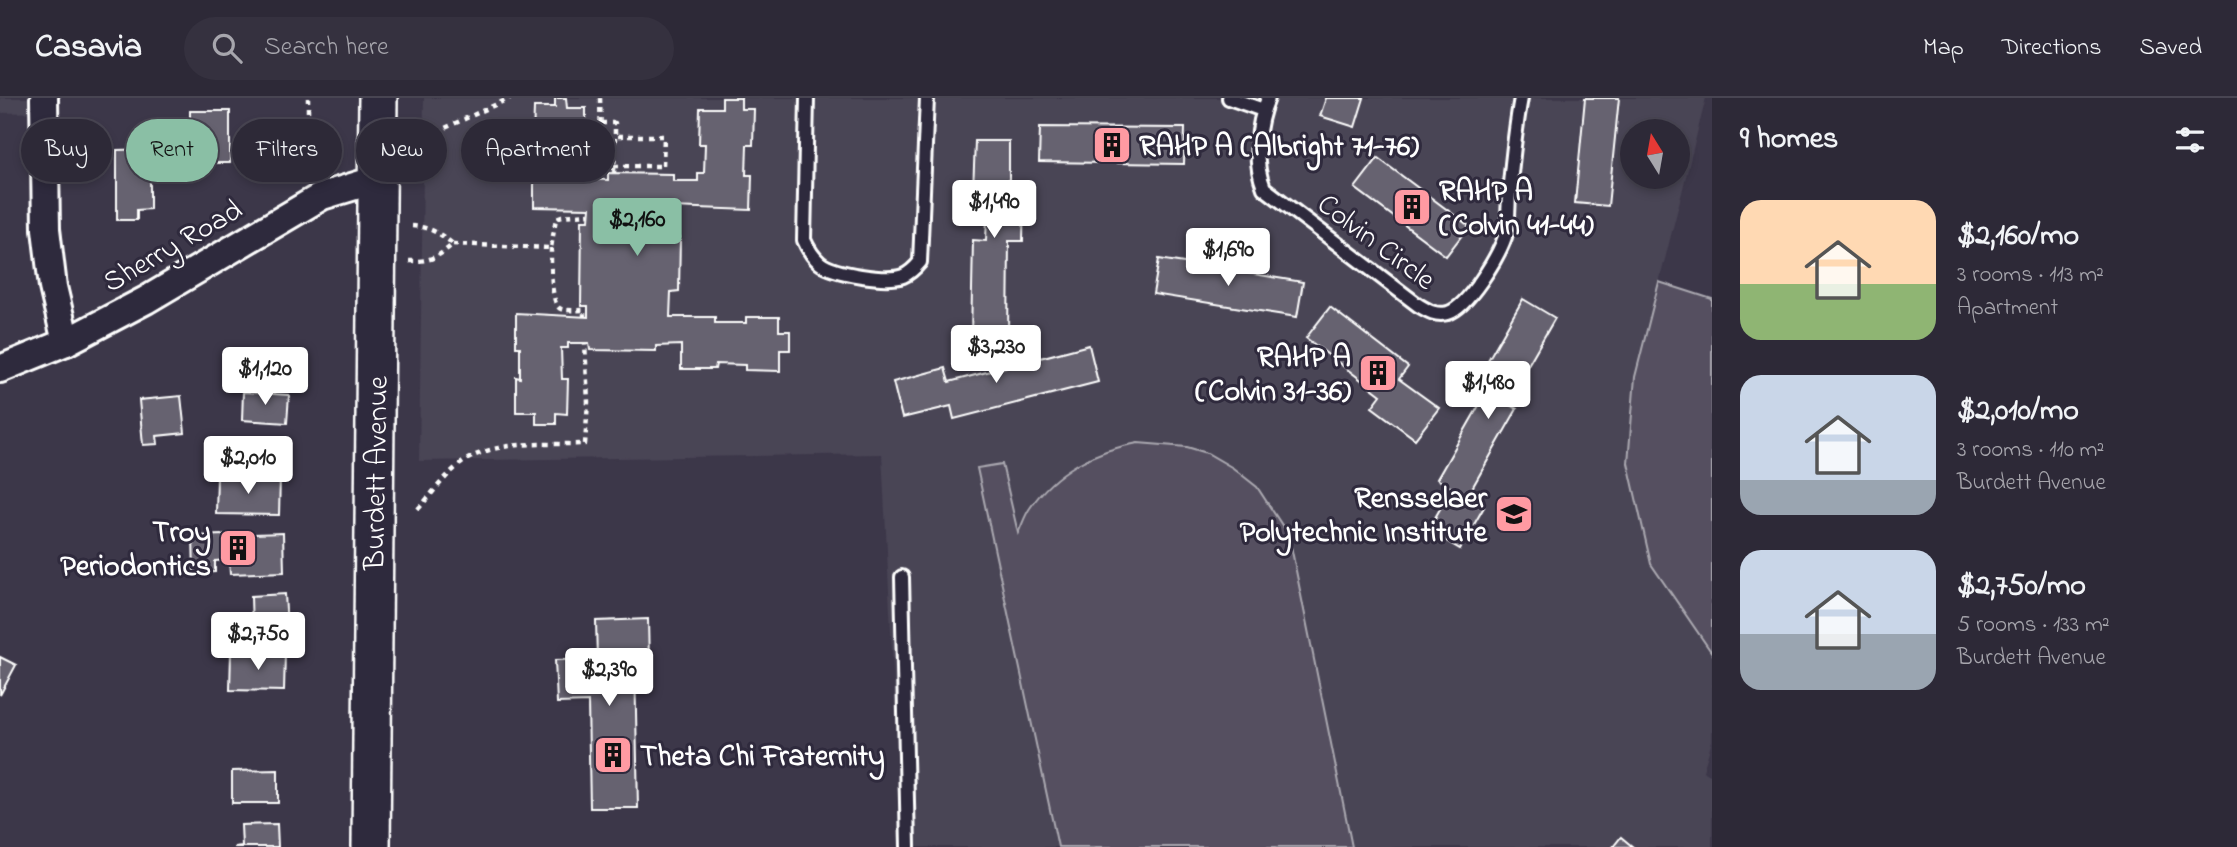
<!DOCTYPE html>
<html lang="en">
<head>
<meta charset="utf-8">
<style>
	body { margin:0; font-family:"Indie Flower",sans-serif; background:#35313f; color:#f1f3f6; height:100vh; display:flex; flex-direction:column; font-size:26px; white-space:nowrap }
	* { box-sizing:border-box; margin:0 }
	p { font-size:23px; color:#a7a6ad }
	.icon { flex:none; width:38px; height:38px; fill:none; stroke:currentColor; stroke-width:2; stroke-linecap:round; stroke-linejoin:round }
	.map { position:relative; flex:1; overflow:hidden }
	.details { display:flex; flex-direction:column; background:#2d2937; width:525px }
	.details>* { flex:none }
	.top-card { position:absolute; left:21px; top:21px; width:665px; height:63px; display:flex; gap:14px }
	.needle { width:46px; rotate:349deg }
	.buttons { position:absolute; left:1620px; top:21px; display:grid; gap:14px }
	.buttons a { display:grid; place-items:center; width:70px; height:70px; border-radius:50%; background:#2d2937; box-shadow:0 4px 10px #0003,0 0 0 2px #484552; font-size:35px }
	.price { position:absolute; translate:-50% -60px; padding:0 16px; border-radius:7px; background:#fff; color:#222; font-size:23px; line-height:46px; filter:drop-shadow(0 2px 4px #0008) }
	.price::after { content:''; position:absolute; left:50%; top:42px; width:21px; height:16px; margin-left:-10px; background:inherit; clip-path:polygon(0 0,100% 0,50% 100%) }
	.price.current { background:#8abfa5; color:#111 }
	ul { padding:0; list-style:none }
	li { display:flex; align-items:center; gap:21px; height:175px; padding:0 28px }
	li span { display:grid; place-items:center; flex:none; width:196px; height:140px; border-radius:21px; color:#555 }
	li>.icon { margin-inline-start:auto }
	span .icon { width:84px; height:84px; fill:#fffc; stroke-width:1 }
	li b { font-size:30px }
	h2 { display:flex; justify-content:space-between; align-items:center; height:84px; padding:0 28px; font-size:30px }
	.tag { padding:0 24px; border-radius:32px; background:#2d2937; box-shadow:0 4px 10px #0003,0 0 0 2px #484552; font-size:24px; line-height:63px }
	.tag.current { background:#8abfa5; color:#111 }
	header { display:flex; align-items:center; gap:42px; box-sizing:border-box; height:98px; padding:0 35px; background:#2d2937; border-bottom:2px solid #484552 }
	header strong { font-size:33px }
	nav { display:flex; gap:38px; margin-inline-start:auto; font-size:24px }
	.search { width:490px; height:63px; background:#35313f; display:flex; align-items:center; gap:18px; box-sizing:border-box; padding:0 24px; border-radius:38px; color:#a7a6ad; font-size:26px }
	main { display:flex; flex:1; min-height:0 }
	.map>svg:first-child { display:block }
	.built { fill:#494455; fill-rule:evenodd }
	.green { fill:#555060; stroke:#aaa8b0; stroke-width:2 }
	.building { fill:#666270; stroke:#fff; stroke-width:2 }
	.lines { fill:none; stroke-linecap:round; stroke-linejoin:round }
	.lane-casing { stroke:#fff; stroke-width:18 }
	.street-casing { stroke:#fff; stroke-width:32 }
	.secondary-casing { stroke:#fff; stroke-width:42 }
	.path { stroke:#fff; stroke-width:4.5; stroke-dasharray:5 5; stroke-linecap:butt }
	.lane { stroke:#2f2a3d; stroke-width:12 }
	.street { stroke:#2f2a3d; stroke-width:26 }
	.secondary { stroke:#2f2a3d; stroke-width:37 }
	.labels { text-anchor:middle; stroke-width:6; stroke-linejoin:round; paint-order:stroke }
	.poi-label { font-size:30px; font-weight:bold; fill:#fff; stroke:#2f2a3d; text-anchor:start }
	.street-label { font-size:30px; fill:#fff; stroke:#2f2a3d }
</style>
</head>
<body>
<header>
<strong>Casavia</strong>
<div class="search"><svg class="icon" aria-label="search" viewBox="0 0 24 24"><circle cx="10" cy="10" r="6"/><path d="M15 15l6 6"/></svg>Search here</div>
<nav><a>Map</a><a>Directions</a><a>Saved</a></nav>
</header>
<main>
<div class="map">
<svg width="1712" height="749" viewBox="0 0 1712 749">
	<rect width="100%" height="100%" fill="#3c3749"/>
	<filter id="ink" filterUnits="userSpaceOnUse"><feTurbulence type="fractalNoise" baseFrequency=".0143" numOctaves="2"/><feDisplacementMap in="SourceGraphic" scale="14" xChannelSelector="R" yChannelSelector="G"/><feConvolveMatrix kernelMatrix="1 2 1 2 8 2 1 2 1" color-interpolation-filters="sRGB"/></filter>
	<g filter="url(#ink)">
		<!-- built -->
		<g class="built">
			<polygon points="0,0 57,0 58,14 0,15"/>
			<path d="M424 0H1706L1635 279 1651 466 1712 555V643L1703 673 1712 678V749H902L882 356 419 363ZM1633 33H1678V79H1633Z"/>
		</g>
		<!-- green -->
		<g class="green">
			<polygon points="1659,184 1712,201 1712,555 1651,466 1628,365 1635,279"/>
			<path d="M1138 345 1187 349 1207 355 1233 370 1257 389 1289 438 1352 749H1058L977 370 1002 366 1018 435C1022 427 1025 417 1030 410 1055 373 1095 352 1138 345Z"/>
		</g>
		<!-- building -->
		<g class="building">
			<polygon points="555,0 566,0 567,10 586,10 586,47 579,47 580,75 586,75 586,81 608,82 608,75 673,76 673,83 698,83 698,75 704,75 705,46 699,46 700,10 722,10 722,0 741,0 741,11 754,11 753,47 747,47 746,77 752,77 751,112 672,109 671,139 680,139 679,193 671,194 670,219 715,219 715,225 746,225 746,219 779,219 779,233 790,233 790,252 780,252 780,273 745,272 745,267 716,266 715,271 681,271 681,247 656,248 656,253 590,252 589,245 568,245 568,250 561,250 562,281 568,281 567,316 556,315 556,326 536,326 536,314 516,314 516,279 520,280 520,249 516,249 516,215 588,219 588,208 581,208 582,122 589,122 590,110 534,109 534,74 538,74 538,44 533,44 534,9 555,9"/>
			<polygon points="1326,0 1364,0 1355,29 1320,18"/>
			<polygon points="1585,0 1619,0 1608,108 1575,105"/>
			<rect x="190" y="13" width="40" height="52"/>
			<polygon points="1040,29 1185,30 1184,66 1039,64"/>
			<polygon points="975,43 1009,43 1009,95 1024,94 1023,143 1009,143 1008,239 971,240 973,142 986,143 988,94 973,93"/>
			<polygon points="150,51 150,111 137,112 137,122 117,122 117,52"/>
			<polygon points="1378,60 1469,128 1446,158 1355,90"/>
			<polygon points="1159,161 1303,184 1297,219 1153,196"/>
			<polygon points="1523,201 1555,220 1506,305 1517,311 1467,399 1484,409 1460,451 1428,432 1452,390 1437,381 1485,297 1472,290"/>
			<polygon points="1330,209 1408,269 1399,281 1439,310 1415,341 1372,309 1381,297 1306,240"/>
			<polygon points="1089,247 1098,284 954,321 951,308 902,320 893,284 945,270 949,284"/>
			<polygon points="243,294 289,297 287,325 242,322"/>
			<polygon points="181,298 185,335 157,338 158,346 143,347 139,302"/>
			<polygon points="217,378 280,379 279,417 216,416"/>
			<polygon points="283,435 284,474 230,476 229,462 215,463 215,474 194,475 193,438"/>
			<polygon points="285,496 287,530 252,532 251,498"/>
			<polygon points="648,521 649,565 635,566 638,710 590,710 588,604 557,605 555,562 597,561 596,523"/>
			<polygon points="231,554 285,555 284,593 230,592"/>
			<polygon points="0,559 16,567 0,597"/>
			<polygon points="278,672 278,705 232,705 232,673"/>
			<polygon points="277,726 278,749 234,749 242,748 241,727"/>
			<polygon points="1621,739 1633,749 1613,749"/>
		</g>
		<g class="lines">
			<!-- lane casing -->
			<g class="lane-casing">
				<g id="lane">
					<path d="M807 0 804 142C808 151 813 159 820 165 834 176 887 184 903 178 910 175 915 170 920 164L927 0"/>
					<polyline points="1229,0 1263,12"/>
					<path d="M1268 0C1257 27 1253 63 1264 90L1418 207C1428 213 1436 218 1448 215 1468 209 1498 159 1505 139 1509 126 1508 110 1509 96 1512 64 1515 32 1521 0"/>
					<polyline points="902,479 908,749"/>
				</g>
			</g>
			<!-- street casing -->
			<g class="street-casing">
				<g id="street">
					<polyline points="44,0 46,131 53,189 66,244"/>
					<polyline points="0,271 66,244 146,202 322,98 378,81"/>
				</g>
			</g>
			<!-- secondary casing -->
			<g class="secondary-casing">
				<polyline id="secondary" points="371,749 378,0"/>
			</g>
			<!-- path -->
			<g class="path">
				<polyline points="600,0 602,82"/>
				<polyline points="601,25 615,25 615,38"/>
				<polyline points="417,38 432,36 510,0"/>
				<polyline points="308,74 308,0"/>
				<polyline points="614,75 615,38 664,38 663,68 614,68"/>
				<polyline points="453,146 551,150 556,120 562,118 589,116"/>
				<path d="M551 150C551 162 550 208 561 211 567 213 578 212 584 212V219"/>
				<path d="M409 163C430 164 438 159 453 146 439 135 430 129 412 128"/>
				<path d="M418 411C432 396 446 376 463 364 497 341 547 347 585 346L588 304 585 245"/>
			</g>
			<!-- lane -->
			<use href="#lane" class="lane"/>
			<!-- street -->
			<use href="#street" class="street"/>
			<!-- secondary -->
			<use href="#secondary" class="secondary"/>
		</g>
	</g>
	<!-- icons -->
	<defs>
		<g id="building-square" transform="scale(2.0125)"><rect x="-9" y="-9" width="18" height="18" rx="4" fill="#ff9aa2" stroke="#2f2a3d"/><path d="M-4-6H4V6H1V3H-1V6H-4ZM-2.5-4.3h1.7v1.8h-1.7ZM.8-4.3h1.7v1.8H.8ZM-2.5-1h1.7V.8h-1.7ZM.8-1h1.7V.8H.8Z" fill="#111"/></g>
		<g id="university-square" transform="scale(2.0125)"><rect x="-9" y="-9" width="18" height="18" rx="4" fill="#ff9aa2" stroke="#2f2a3d"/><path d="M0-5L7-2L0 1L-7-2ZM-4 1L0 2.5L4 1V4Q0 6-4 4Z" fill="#111"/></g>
	</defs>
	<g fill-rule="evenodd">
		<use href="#building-square" x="1112" y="47"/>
		<use href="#building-square" x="1412" y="109"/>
		<use href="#building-square" x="1378" y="275"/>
		<use href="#university-square" x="1514" y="416"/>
		<use href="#building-square" x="238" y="450"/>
		<use href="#building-square" x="613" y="657"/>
	</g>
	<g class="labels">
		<!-- poi labels -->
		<g class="poi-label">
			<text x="1139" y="57">RAHP A (Albright 71-76)</text>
			<text x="1439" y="102">RAHP A<tspan x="1439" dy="34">(Colvin 41-44)</tspan></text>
			<text x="1351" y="268" text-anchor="end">RAHP A<tspan x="1351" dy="34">(Colvin 31-36)</tspan></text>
			<text x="1487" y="409" text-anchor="end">Rensselaer<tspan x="1487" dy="34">Polytechnic Institute</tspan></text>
			<text x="211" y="443" text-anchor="end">Troy<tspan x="211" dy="34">Periodontics</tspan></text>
			<text x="640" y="667">Theta Chi Fraternity</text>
		</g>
		<!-- street labels -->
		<g class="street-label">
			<text transform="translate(1377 143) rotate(37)" y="10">Colvin Circle</text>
			<text transform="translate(172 147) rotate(-30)" y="10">Sherry Road</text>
			<text transform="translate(375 375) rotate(-89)" y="10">Burdett Avenue</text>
		</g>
	</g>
</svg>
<div class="buttons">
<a><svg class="needle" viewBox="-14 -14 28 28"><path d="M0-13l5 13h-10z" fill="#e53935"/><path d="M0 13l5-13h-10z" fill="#a7a6ad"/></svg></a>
</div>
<b class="price" style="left:994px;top:142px">$1,490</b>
<b class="price current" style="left:637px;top:160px">$2,160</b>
<b class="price" style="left:1228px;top:190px">$1,690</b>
<b class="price" style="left:996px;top:287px">$3,230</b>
<b class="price" style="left:265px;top:309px">$1,120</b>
<b class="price" style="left:1488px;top:323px">$1,480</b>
<b class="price" style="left:248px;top:398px">$2,010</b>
<b class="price" style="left:258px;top:574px">$2,750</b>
<b class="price" style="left:609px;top:610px">$2,390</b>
<div class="top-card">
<a class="tag">Buy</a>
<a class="tag current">Rent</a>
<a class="tag">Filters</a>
<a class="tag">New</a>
<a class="tag">Apartment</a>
</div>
</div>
<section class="details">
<h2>9 homes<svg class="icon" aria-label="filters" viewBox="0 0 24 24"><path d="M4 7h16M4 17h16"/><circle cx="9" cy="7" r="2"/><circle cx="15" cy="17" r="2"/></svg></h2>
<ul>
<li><span style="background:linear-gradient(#ffd9b3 60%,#8fb573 0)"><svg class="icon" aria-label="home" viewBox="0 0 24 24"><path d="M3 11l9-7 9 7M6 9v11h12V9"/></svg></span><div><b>$2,160/mo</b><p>3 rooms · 113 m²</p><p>Apartment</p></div></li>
<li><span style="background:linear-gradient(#c9d6e8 75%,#9aa5b1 0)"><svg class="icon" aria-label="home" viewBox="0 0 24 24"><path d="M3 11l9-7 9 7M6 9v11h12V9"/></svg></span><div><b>$2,010/mo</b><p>3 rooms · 110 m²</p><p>Burdett Avenue</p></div></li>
<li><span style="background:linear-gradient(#c9d6e8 60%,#9aa5b1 0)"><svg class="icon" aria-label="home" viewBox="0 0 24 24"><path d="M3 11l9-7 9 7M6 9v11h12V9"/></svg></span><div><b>$2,750/mo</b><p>5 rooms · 133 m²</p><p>Burdett Avenue</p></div></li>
</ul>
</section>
</main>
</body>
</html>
